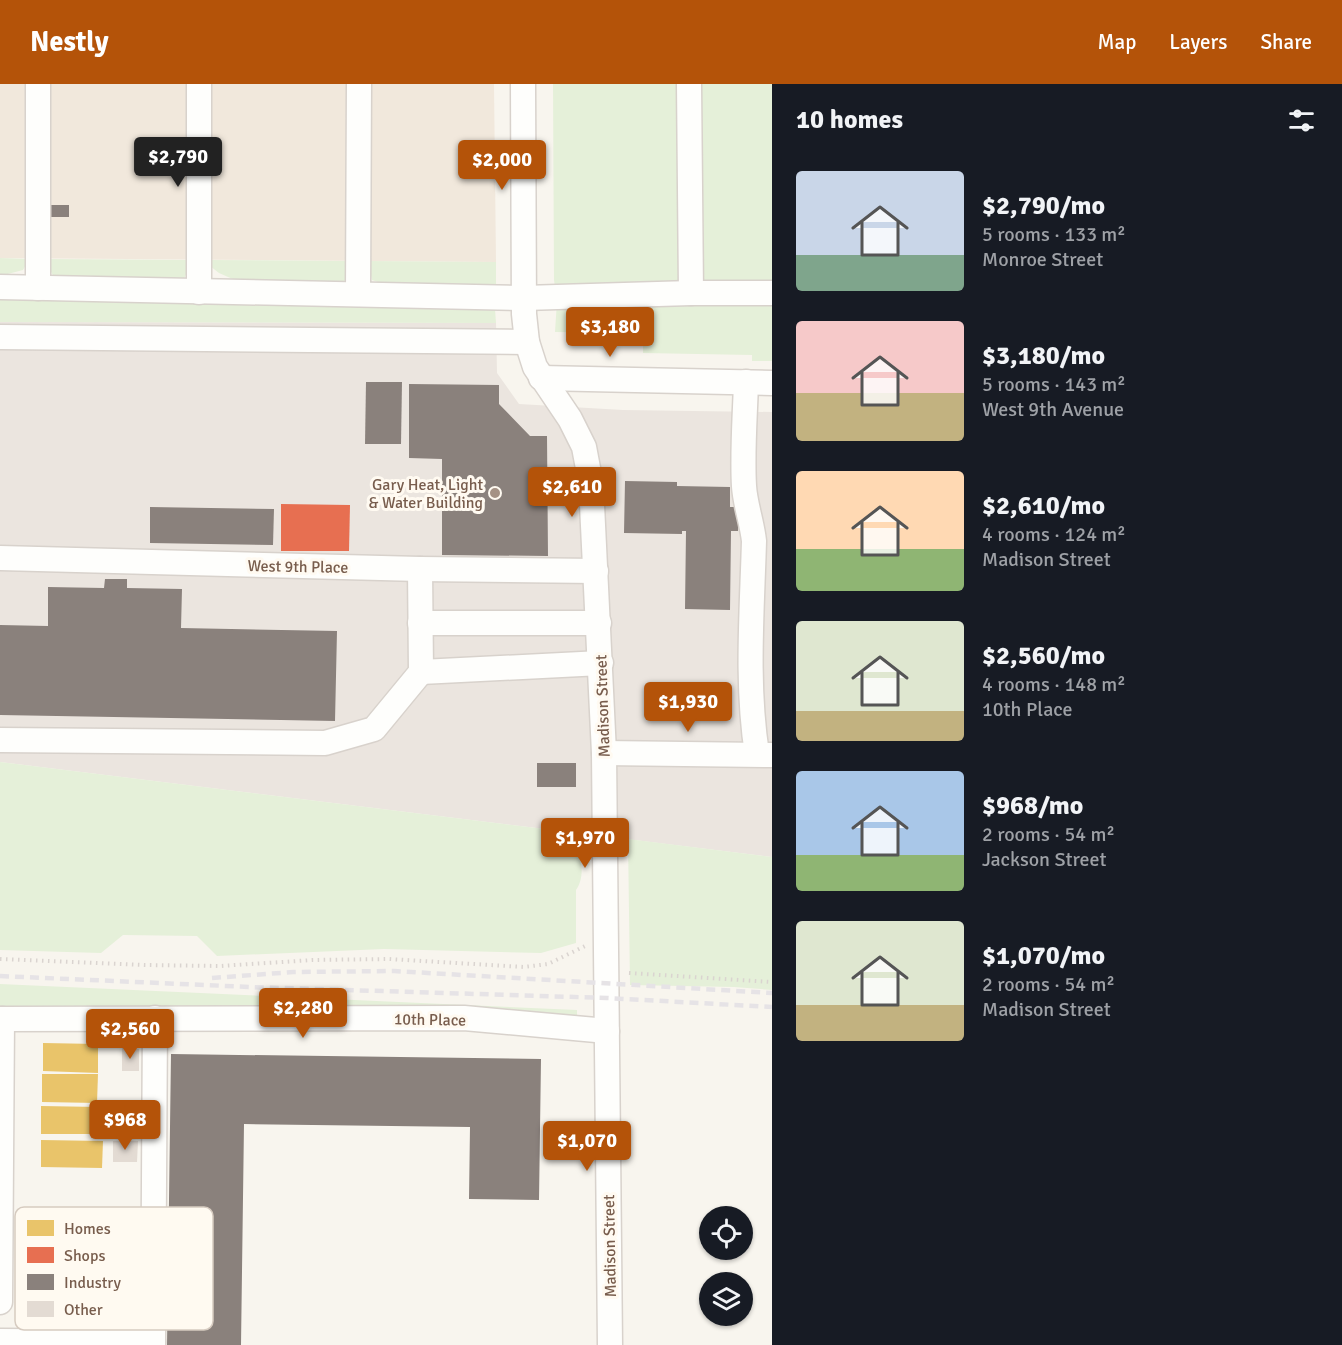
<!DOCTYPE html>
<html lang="en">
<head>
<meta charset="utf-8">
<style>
	body { margin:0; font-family:Signika,sans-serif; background:#242831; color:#f1f3f6; height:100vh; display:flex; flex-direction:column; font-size:22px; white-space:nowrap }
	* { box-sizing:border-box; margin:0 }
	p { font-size:20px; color:#9ea1a6 }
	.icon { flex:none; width:33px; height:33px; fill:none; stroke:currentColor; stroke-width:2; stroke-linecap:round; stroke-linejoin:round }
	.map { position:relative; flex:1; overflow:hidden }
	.details { display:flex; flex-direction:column; background:#171b24; width:570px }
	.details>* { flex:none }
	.tools { position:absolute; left:699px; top:1122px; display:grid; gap:12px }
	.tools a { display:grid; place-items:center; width:54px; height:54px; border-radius:50%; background:#171b24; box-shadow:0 2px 4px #0004; font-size:30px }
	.price { position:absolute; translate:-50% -51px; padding:0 14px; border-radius:6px; background:#b45309; color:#fff; font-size:20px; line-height:39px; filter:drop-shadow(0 2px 3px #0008) }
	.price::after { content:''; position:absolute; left:50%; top:36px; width:18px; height:14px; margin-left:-9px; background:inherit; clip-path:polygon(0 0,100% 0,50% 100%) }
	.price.on { background:#222; color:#fff }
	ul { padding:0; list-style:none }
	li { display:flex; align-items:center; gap:18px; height:150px; padding:0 24px }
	li span { display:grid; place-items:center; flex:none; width:168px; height:120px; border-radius:6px; color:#555 }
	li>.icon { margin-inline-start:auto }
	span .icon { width:72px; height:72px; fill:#fffc; stroke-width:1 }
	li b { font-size:26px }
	h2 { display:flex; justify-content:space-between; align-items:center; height:72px; padding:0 24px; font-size:26px }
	header { display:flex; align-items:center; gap:36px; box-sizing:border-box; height:84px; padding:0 30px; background:#b45309; color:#fff }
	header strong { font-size:28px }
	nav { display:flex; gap:33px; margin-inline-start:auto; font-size:21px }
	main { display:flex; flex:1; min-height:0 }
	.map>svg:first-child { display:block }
	.residential { fill:#f1e8dc }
	.industrial { fill:#ebe5df }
	.green { fill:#e5f0d9 }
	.homes { fill:#e9c46a }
	.shops { fill:#e76f51 }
	.industry { fill:#8a817c }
	.building { fill:#e3dbd3 }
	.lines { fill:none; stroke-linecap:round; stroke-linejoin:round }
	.minor-casing { stroke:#d8d2cc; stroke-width:27 }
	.path { stroke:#dad4d0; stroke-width:4; stroke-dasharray:1.5 4.5; stroke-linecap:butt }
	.minor { stroke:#fefefc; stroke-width:24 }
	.rail { stroke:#e6e3e6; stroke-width:4.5; stroke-dasharray:9 6; stroke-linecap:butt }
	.poi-dot { fill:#a59285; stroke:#fffaf1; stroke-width:2 }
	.labels { text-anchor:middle; stroke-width:6; stroke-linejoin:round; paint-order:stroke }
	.poi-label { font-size:16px; fill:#785d4d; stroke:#fffaf1; text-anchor:end }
	.street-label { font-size:16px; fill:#785d4d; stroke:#fffaf1 }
	.key { fill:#fffaf1; stroke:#d6cbc0; stroke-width:1.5 }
	.key-label { font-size:16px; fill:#785d4d }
</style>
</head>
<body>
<header>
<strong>Nestly</strong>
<nav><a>Map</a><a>Layers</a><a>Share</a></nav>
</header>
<main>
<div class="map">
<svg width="772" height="1261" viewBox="0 0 772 1261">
	<rect width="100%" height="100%" fill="#f8f5ee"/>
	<!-- residential -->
	<polygon class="residential" points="0,0 494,0 496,178 0,174"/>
	<!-- industrial -->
	<polygon class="industrial" points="0,238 496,239 497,289 519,320 623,326 772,328 772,773 0,678"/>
	<!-- green -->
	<g class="green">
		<polygon points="553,0 772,0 772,277 752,277 752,271 643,269 643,249 555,248 557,217 554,196"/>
		<polygon points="0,174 29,175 23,186 0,192"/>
		<polygon points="46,175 192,176 184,195 172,201 63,198 52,190"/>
		<polygon points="209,176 348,177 347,192 344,198 340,200 244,200 219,189 210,182"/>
		<polygon points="368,177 496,178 496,205 381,199 372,196"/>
		<polygon points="0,210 495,225 496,239 0,238"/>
		<path d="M0 678 577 749 576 769C584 778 583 797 576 806V859L541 869 384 865 217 872 197 852 123 851 101 869 0 866Z"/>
		<polygon points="628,755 772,773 772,906 734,903 630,901"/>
		<polygon points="0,900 577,926 577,935 0,927"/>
	</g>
	<!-- homes -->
	<g class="homes">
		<polygon points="43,959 98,960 98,989 43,987"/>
		<polygon points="42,990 98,990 97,1019 42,1018"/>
		<polygon points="41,1022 99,1023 98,1050 41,1050"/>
		<polygon points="41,1056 103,1057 102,1084 41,1083"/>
	</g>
	<!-- shops -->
	<polygon class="shops" points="281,420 350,421 349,467 281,467"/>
	<!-- industry -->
	<g class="industry">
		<rect x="51" y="121" width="18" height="12"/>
		<polygon points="366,298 402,298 401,360 365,360"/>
		<polygon points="409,300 499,301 499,320 530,352 547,352 548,472 442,471 442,375 409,374"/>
		<polygon points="625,397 677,398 677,402 730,403 730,423 739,423 738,447 731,447 730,526 685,525 686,447 682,447 682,450 624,449"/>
		<polygon points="150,423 274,425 273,461 150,459"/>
		<polygon points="105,495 127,495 127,504 182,505 181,544 337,547 335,637 0,631 0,541 48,542 48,503 104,504"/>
		<rect x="537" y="679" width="39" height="24"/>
		<polygon points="171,970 541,975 539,1116 469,1115 470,1043 244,1040 241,1261 167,1261"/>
		<rect x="114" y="1026" width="21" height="18"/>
	</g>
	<!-- building -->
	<g class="building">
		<polygon points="122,964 139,965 139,987 122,987"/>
		<polygon points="113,1057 138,1057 137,1078 113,1078"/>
	</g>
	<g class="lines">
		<!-- minor casing -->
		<g class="minor-casing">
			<g id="minor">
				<polyline points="38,0 38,204"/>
				<polyline points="523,0 524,230 527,258 535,283 570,335 584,363 591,400 604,669 610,1261"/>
				<polyline points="689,0 691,209"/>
				<polyline points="0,203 524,214 691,209 772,209"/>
				<polyline points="199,208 199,0"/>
				<polyline points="358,210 359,0"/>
				<polyline points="0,253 527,258"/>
				<polyline points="541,294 772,299"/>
				<path d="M746 298C745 333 742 367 744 402 745 420 752 438 754 457 752 528 746 599 757 670"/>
				<polyline points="0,474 420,485 596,487"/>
				<polyline points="420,539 599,539"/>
				<polyline points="421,588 601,579"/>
				<polyline points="0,656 325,659 374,645 421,588 420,485"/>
				<polyline points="604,669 772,671"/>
				<polyline points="0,935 464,934 607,947"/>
				<polyline points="0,1218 2,935"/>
				<polyline points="0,1257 153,1258"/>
				<polyline points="153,1261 155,934"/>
			</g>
		</g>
		<!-- path -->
		<g class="path">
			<polyline points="0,875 144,881 220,882 313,876 389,875 524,883 548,880 585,862"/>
			<polyline points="629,889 772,898"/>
		</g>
		<!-- minor -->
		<use href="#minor" class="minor"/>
		<!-- rail -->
		<g class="rail">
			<polyline points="0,892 250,903 607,914 772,923"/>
			<polyline points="212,894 293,888 394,887 772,909"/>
		</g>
	</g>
	<!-- markers -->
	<circle class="poi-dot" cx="495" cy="409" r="6"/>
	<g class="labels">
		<!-- poi labels -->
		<g class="poi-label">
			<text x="483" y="406">Gary Heat, Light<tspan x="483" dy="18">&amp; Water Building</tspan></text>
		</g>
		<!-- street labels -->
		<g class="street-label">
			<text transform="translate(298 482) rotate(1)" y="6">West 9th Place</text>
			<text transform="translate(602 622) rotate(-92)" y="6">Madison Street</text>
			<text transform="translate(430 935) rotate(1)" y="6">10th Place</text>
			<text transform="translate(609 1162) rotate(-91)" y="6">Madison Street</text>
		</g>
	</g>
	<!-- legend -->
	<rect x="15" y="1123" width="198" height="123" rx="9" class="key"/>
	<rect x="27" y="1136" width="27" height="16" fill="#e9c46a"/>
	<rect x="27" y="1163" width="27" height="16" fill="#e76f51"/>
	<rect x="27" y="1190" width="27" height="16" fill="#8a817c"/>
	<rect x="27" y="1217" width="27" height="16" fill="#e3dbd3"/>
	<g class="key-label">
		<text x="64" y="1150">Homes</text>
		<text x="64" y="1177">Shops</text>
		<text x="64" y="1204">Industry</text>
		<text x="64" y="1231">Other</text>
	</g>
</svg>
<div class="tools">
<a><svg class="icon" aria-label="locate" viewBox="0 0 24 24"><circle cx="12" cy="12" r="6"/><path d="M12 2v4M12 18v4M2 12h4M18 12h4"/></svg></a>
<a><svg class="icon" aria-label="layers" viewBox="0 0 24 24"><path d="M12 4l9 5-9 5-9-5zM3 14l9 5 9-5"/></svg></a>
</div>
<b class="price on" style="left:178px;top:104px">$2,790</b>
<b class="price" style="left:502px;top:107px">$2,000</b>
<b class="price" style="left:610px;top:274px">$3,180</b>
<b class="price" style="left:572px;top:434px">$2,610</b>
<b class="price" style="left:688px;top:649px">$1,930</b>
<b class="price" style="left:585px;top:785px">$1,970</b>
<b class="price" style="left:303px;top:955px">$2,280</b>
<b class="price" style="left:130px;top:976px">$2,560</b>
<b class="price" style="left:125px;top:1067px">$968</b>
<b class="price" style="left:587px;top:1088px">$1,070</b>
</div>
<section class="details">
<h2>10 homes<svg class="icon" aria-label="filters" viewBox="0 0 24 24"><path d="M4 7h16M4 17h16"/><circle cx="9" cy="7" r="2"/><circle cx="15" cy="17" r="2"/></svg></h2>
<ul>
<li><span style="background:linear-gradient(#c9d6e8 70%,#7fa58c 0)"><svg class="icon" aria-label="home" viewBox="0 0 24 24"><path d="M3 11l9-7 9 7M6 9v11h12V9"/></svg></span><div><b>$2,790/mo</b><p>5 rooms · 133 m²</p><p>Monroe Street</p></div></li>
<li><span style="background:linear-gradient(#f6c9c9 60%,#c2b280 0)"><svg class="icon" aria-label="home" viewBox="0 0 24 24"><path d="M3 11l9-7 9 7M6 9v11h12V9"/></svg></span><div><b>$3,180/mo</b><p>5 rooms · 143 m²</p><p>West 9th Avenue</p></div></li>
<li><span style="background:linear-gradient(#ffd9b3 65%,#8fb573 0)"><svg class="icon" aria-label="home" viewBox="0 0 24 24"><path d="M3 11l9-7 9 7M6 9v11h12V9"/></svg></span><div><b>$2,610/mo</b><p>4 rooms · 124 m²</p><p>Madison Street</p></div></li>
<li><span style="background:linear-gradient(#dfe7d0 75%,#c2b280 0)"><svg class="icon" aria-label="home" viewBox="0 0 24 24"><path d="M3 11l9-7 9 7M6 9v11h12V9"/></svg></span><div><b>$2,560/mo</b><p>4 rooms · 148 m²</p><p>10th Place</p></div></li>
<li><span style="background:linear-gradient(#a9c7e8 70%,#8fb573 0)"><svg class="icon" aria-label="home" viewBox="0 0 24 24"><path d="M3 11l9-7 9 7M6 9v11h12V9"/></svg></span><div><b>$968/mo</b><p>2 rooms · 54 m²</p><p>Jackson Street</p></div></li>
<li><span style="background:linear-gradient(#dfe7d0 70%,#c2b280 0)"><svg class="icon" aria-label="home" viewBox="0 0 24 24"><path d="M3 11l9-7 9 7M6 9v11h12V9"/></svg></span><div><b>$1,070/mo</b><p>2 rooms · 54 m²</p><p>Madison Street</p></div></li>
</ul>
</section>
</main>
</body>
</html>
